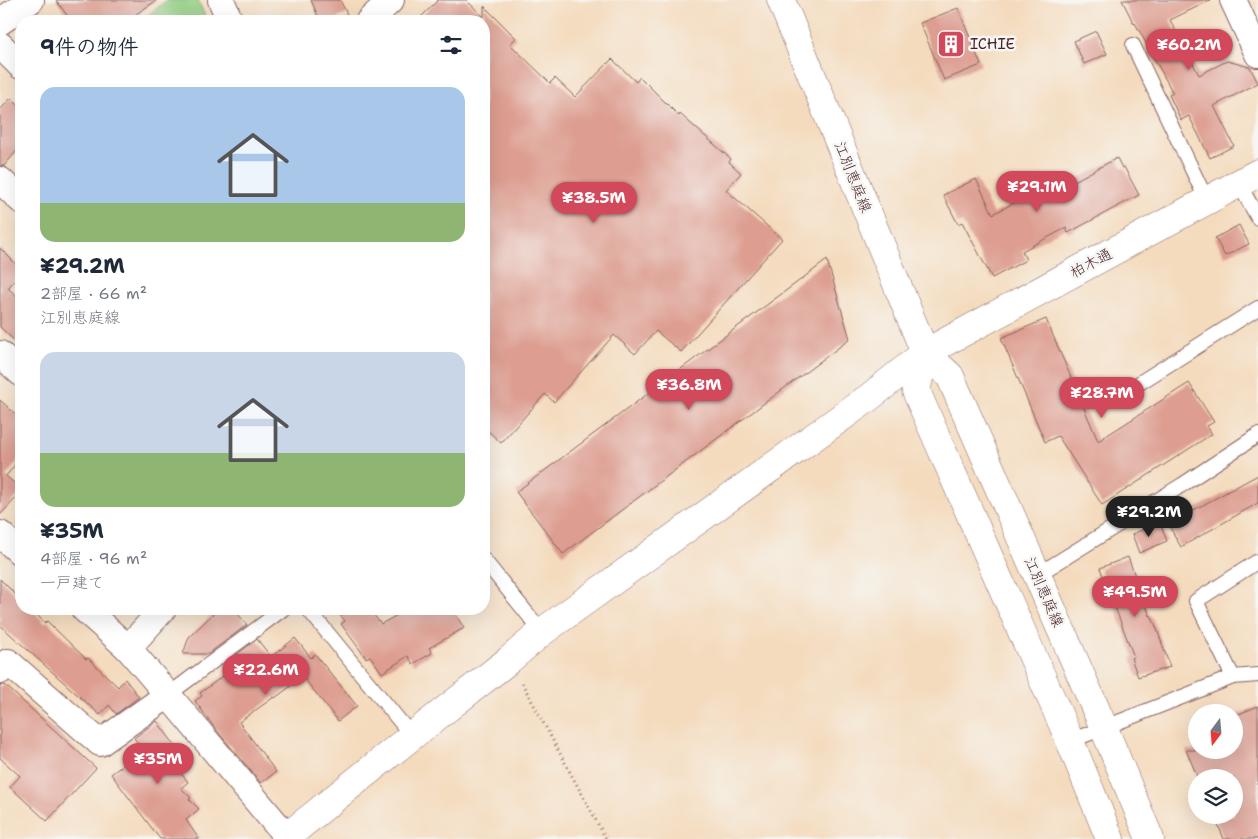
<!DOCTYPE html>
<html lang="ja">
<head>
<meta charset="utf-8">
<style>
	body { margin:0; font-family:"Shantell Sans","Klee One",sans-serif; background:#f2f2f3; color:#1f2937; height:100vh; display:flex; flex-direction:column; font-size:19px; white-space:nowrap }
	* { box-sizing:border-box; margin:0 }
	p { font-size:16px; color:#747a83 }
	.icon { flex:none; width:28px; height:28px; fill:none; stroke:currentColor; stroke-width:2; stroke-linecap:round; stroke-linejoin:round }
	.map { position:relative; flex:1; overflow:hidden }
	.details { position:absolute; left:15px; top:15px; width:475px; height:600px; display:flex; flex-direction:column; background:#fff; border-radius:20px; box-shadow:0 5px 20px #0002 }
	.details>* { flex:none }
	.needle { width:32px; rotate:196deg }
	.controls { position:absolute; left:1188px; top:704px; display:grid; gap:10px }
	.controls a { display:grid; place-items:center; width:55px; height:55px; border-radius:50%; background:#fff; box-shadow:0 5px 20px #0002; font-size:25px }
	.price { position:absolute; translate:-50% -42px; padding:0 11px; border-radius:18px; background:#d1495b; color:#fff; font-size:16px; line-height:32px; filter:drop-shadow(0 1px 2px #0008) }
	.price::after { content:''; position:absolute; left:50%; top:30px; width:15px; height:11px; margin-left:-8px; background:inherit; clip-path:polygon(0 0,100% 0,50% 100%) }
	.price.active { background:#222; color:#fff }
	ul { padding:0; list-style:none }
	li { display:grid; align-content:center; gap:10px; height:265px; padding:0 25px }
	li span { display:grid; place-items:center; height:155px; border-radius:15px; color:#555 }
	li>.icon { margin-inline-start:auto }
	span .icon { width:90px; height:90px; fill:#fffc; stroke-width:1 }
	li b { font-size:21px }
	h2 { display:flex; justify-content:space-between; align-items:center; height:60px; padding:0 25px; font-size:21px }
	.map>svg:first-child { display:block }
	.green { fill:#91cc80; stroke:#6e7656 }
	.building { fill:#dd9d90 }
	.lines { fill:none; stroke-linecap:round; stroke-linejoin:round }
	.service-casing { stroke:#86615e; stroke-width:16 }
	.minor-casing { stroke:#86615e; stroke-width:28 }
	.tertiary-casing { stroke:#86615e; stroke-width:29 }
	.primary-casing { stroke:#86615e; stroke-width:29 }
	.path { stroke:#86615e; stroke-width:3; stroke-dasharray:1 4; stroke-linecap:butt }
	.service { stroke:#fff; stroke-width:14 }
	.minor { stroke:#fff; stroke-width:26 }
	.tertiary { stroke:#fff; stroke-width:28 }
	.primary { stroke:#fff; stroke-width:28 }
	.labels { text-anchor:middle; stroke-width:5; stroke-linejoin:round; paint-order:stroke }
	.poi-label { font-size:15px; fill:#4a1f2b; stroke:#f6f6f2; text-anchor:start }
	.street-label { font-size:15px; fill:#4a1f2b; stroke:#f6f6f2 }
</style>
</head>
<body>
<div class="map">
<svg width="1258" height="839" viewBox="0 0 1258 839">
	<rect width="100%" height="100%" fill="#f6f6f2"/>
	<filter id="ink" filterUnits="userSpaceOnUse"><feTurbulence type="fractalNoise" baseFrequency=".02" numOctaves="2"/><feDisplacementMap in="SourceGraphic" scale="10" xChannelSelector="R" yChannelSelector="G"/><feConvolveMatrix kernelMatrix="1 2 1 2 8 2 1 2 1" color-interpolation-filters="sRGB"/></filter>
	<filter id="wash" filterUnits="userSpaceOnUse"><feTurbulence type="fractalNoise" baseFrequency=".0096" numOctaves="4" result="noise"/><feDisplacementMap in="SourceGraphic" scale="20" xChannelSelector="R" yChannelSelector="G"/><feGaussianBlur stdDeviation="1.12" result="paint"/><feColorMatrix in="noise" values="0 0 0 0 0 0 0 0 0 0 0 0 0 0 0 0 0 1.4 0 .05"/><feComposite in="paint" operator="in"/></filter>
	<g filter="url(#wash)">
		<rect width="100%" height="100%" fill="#f4dbbe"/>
		<!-- green -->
		<polygon class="green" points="167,0 198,0 207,21 141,21"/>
		<g id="blocks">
			<!-- building -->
			<g class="building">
				<polygon points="56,0 157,0 126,21 71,21"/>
				<polygon points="311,0 340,0 347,14 330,21 320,21"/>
				<polygon points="438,0 466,0 484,17 484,6 516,38 510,44 550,83 555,78 575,97 612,59 636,82 640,77 679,116 680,114 731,159 729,162 741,173 726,190 782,239 681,352 656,331 635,354 614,335 554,402 545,394 501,443 484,427 484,21 417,21"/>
				<polygon points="1122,0 1211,0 1170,20 1199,75 1227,61 1250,67 1258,83 1214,106 1234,146 1210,158 1189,116 1181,120 1169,95 1173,93 1135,23 1134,24"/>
				<polygon points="958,8 981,65 944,80 920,23"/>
				<polygon points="1096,31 1107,54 1084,64 1074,41"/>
				<polygon points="11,98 21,108 21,146 4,166 0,165 0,110"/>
				<polygon points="1117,158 1122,168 1124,167 1139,195 1068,233 1066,228 1022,251 1026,260 992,278 962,222 958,224 943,195 976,179 993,214 1061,178 1065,186"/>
				<polygon points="1239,225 1249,244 1225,256 1215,238"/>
				<polygon points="0,248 21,269 21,273 8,288 21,300 21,347 0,327"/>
				<polygon points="827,260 850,339 563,554 516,492"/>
				<polygon points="1046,319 1098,441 1189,383 1214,422 1207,426 1212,434 1102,505 1058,436 1045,442 1001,338"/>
				<polygon points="0,400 21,419 21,457 6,476 21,489 21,493 0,515"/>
				<polygon points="1258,475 1258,503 1181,547 1168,524"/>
				<polygon points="1160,523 1167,541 1139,553 1132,534"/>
				<polygon points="1128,557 1150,616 1151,615 1157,629 1170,667 1138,677 1131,658 1134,657 1100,568"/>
				<polygon points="0,579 21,600 21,609 31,609 45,623 47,621 86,659 88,658 118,687 125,679 139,697 116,714 109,705 100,715 0,625"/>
				<polygon points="218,609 234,609 247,625 208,654 183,654 189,637"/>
				<polygon points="335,609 369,609 381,624 408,609 452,609 464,628 429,648 432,653 413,664 408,656 382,673 370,656 366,658 341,624 345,621"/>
				<polygon points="295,638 311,658 315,654 357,706 338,721 303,677 275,698 274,697 239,722 276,772 261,783 214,727 195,701 202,696 200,693 252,655 236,655 257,639 271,657"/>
				<polygon points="5,685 96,768 47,821 10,787 20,776 0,758 0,686"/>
				<polygon points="1258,706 1258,839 1224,839 1214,815 1234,815 1234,778 1198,778 1186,750 1234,750 1234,716"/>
				<polygon points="157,721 185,759 175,766 188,782 181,788 191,798 189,799 199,809 186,820 199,839 160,839 111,774 143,750 134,738"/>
			</g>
		</g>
	</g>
	<g filter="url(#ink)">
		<use href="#blocks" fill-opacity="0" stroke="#86615e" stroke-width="1"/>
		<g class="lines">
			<!-- service casing -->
			<g class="service-casing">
				<g id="service">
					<polyline points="1133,45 1207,201"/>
					<polyline points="1239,184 1258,218"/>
					<polyline points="1122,394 1258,308"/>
					<polyline points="484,560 542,632"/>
					<polyline points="1037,575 1182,485 1258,435"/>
					<polyline points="308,609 412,736"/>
					<polyline points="1233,677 1258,675"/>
					<polyline points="168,695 283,609"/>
					<polyline points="1070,741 1233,677 1196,601 1258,561"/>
				</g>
			</g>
			<!-- minor casing -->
			<g class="minor-casing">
				<g id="minor">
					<polyline points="221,0 230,21"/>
					<polyline points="1233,0 1258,54"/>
					<polyline points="369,21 391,0"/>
					<polyline points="0,22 31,0"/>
					<polyline points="0,45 21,66"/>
					<polyline points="0,180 21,200"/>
					<polyline points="0,354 21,373"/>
					<polyline points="0,534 21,553"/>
					<polyline points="84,609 128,648 168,695 287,837"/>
					<polyline points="128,648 163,609"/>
					<polyline points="0,671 8,662 100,743 168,695"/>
				</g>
			</g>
			<!-- tertiary casing -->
			<g class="tertiary-casing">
				<polyline id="tertiary" points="284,839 412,736 509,660 542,632 867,399 925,353 1258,173"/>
			</g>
			<!-- primary casing -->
			<g class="primary-casing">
				<g id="primary">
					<polyline points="781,0 925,353 950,376 1104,728 1150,839"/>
					<polyline points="925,353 916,391 1070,741 1110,839"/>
				</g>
			</g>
			<!-- path -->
			<polyline class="path" points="522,683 606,839"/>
			<!-- service -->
			<use href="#service" class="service"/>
			<!-- minor -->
			<use href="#minor" class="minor"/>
			<!-- tertiary -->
			<use href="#tertiary" class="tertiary"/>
			<!-- primary -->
			<use href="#primary" class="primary"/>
		</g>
	</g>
	<!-- icons -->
	<defs>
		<g id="building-square" transform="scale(1.4375)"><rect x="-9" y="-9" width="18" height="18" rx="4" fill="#d1495b" stroke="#f6f6f2"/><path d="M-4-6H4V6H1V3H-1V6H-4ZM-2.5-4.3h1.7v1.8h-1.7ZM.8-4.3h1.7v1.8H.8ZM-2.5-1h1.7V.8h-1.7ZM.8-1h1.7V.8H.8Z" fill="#fff"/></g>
	</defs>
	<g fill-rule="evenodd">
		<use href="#building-square" x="951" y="44"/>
	</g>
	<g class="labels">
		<!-- poi labels -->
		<g class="poi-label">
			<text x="970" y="49">ICHIE</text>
		</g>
		<!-- street labels -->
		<g class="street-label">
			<text transform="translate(853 177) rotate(68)" y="5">江別恵庭線</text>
			<text transform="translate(1091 263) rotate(-28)" y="5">柏木通</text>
			<text transform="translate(1044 592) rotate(66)" y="5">江別恵庭線</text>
		</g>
	</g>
</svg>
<div class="controls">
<a><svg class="needle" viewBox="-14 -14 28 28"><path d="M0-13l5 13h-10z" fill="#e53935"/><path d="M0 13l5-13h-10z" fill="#747a83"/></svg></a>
<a><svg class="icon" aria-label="layers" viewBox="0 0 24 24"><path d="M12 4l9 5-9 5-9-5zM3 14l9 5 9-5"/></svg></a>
</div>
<b class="price" style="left:1189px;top:71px">¥60.2M</b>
<b class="price" style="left:1037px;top:213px">¥29.1M</b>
<b class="price" style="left:594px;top:224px">¥38.5M</b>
<b class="price" style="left:689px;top:411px">¥36.8M</b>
<b class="price" style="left:1102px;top:419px">¥28.7M</b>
<b class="price active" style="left:1149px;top:538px">¥29.2M</b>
<b class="price" style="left:1135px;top:618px">¥49.5M</b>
<b class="price" style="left:266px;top:696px">¥22.6M</b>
<b class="price" style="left:158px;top:785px">¥35M</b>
<section class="details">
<h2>9件の物件<svg class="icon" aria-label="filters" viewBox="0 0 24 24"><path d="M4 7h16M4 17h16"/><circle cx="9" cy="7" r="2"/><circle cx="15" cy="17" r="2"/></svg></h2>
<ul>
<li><span style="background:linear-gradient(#a9c7e8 75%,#8fb573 0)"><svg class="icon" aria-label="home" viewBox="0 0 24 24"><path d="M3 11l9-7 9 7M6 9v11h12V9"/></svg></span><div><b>¥29.2M</b><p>2部屋 · 66 m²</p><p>江別恵庭線</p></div></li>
<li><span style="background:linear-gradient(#c9d6e8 65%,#8fb573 0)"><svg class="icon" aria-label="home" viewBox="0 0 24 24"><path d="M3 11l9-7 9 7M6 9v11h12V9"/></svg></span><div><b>¥35M</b><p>4部屋 · 96 m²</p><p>一戸建て</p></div></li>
</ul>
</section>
</div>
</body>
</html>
